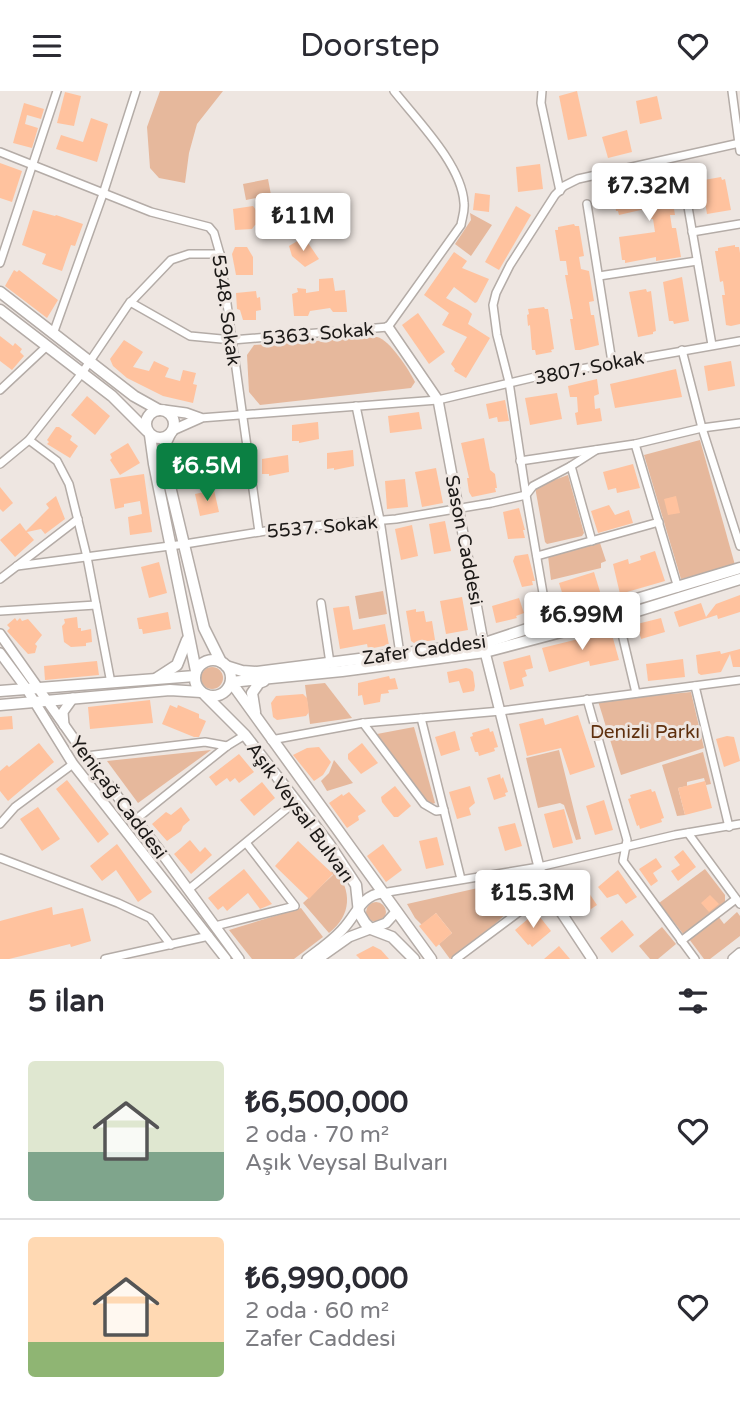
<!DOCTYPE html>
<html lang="tr">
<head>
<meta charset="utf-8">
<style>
	body { margin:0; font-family:"Varela Round",sans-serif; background:#f2f2f3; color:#2b2b33; height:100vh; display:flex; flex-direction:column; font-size:26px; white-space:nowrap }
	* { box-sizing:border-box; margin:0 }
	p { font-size:23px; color:#7c7c81 }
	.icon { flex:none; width:38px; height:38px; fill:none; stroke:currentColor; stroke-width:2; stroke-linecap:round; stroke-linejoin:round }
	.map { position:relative; height:868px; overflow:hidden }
	.sheet { display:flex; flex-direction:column; background:#fff; flex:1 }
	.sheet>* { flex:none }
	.price { position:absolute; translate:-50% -60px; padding:0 16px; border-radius:7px; background:#fff; color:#222; font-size:23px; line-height:46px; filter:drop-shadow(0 2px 4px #0008) }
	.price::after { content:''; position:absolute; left:50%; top:42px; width:21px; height:16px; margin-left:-10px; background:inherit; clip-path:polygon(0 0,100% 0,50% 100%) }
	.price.on { background:#0b8043; color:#fff }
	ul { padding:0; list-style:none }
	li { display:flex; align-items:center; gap:21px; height:175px; padding:0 28px }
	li+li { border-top:2px solid #e1e1e2 }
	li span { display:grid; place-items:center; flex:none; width:196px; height:140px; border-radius:7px; color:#555 }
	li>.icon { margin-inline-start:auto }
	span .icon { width:84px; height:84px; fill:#fffc; stroke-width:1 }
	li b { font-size:30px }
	h2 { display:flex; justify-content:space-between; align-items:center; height:84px; padding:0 28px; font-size:30px }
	header { display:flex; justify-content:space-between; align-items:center; height:91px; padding:0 28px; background:#fff; font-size:32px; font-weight:600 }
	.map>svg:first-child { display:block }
	.green { fill:#e6b89c }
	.building { fill:#ffc29e }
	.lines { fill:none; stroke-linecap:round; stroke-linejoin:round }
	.minor-casing { stroke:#b4aca7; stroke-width:10 }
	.tertiary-casing { stroke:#b4aca7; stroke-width:12 }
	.secondary-casing { stroke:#b4aca7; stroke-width:13 }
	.minor { stroke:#fff; stroke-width:7 }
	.tertiary { stroke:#fff; stroke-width:9 }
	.secondary { stroke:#fff; stroke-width:10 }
	.labels { text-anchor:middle; stroke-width:6; stroke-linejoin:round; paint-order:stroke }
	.street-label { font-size:19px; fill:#1c1917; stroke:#eee6e1 }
	.park-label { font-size:19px; fill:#5f300e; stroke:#eee6e1 }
</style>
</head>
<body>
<header><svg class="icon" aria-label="menu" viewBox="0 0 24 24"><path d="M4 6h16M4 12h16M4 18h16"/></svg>Doorstep<svg class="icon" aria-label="heart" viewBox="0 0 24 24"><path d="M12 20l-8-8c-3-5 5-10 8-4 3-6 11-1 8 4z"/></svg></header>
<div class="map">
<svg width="740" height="868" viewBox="0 0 740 868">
	<rect width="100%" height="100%" fill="#eee6e1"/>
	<!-- green -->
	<g class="green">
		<polygon points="160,0 223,0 197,33 189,62 185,92 159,87 150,77 147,36"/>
		<polygon points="268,88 271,104 246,109 243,93"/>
		<polygon points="470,122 492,134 471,165 455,153 471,129"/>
		<path d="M377 246C390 249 409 279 415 291L411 297 260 314 249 301 247 264 254 254Z"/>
		<polygon points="700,349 735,474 681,488 644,364"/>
		<polygon points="568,384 584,442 582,445 547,453 545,451 535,396"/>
		<polygon points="600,452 606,470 601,472 601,477 551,489 548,465"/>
		<polygon points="383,500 387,523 359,528 355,505"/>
		<circle cx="212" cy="587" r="11"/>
		<polygon points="325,592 352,627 310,633 305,594"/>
		<polygon points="691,601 704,657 621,684 598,610"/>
		<polygon points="414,636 435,712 430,714 377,643"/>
		<polygon points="211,659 138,712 107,670"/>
		<polygon points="559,659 581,748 576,749 564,714 560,712 538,717 526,667"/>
		<polygon points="703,661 711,693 706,694 704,687 687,691 687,695 678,697 685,724 677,725 662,674"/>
		<polygon points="334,669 353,692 327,700 321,690 329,682"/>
		<path d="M335 778C352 800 352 824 329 842L303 812 333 784 331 781Z"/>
		<polygon points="705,778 725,804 725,812 684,844 659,812"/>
		<polygon points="535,784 537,793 534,796 494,834 450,868 439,853 452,842 436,822 422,834 415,827 407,813"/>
		<circle cx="376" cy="821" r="10"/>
		<polygon points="301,817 323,846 294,868 252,868 229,839"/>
		<polygon points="737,821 740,825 740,845 710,868 704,868 689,848 718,825 724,833"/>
		<polygon points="662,836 676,853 658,868 650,868 639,855"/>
	</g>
	<!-- building -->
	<g class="building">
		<polygon points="577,0 587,45 568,49 559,5"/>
		<polygon points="65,1 81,5 74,35 57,32"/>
		<polygon points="657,5 662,28 640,33 636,10"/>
		<polygon points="24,12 44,18 41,28 27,24 25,33 38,37 32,57 13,52"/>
		<polygon points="91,27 108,33 97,71 56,58 61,44 83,51"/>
		<polygon points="627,39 632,61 608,67 602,46"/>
		<polygon points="0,72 22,80 12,111 0,107"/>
		<polygon points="540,73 543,98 518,101 516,76"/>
		<polygon points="721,86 722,89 725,88 731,119 707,123 702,93 705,92 704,89"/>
		<polygon points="666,92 666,94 670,93 675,124 670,124 672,137 676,137 681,166 656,170 656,166 625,172 625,169 622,169 619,146 655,141 653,128 651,128 649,117 619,124 618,120 616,120 613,97 634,94 636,100"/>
		<polygon points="475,102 490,104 489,121 473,119"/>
		<polygon points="287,113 288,132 271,135 268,131 255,134 252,138 235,139 233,118 253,115 256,119 264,117 265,114"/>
		<polygon points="516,115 531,124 499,179 485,171"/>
		<polygon points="33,119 55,125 56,124 83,133 75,155 71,154 62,180 42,173 46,163 22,154"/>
		<polygon points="574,133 575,135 579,135 584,165 579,166 581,178 589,180 594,210 589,211 591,224 594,224 599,254 580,259 575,259 570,228 573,228 565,184 568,184 566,170 560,170 555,139 558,139 558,136"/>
		<polygon points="304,146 319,168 305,176 292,165 289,155"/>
		<polygon points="735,154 735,156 739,156 740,162 740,233 731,235 726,234 722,204 725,204 723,190 720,191 715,160 718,160 718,157"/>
		<polygon points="235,156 247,156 253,166 253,184 236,184 232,163"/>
		<polygon points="454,161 467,170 462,177 489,188 477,211 475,212 454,196 446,207 468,219 472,223 468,233 490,247 466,287 454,280 455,278 451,273 467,246 442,234 449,222 424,204"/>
		<polygon points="14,179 17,181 19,179 58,209 47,227 5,195"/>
		<polygon points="682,186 689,230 674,233 673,230 669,230 663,191"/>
		<polygon points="333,187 335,200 345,199 347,221 333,221 330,217 310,220 308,225 294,225 292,203 298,201 297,197 306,198 306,202 319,200 319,188"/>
		<polygon points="646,198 647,201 651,200 656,240 653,241 653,243 638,246 629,201"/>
		<polygon points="256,200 257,207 260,206 261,219 256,220 256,229 243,229 240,219 237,218 236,202"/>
		<polygon points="544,216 545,218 548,218 554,258 551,259 552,261 536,264 535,259 532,259 530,234 528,235 527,224 529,223 528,218"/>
		<polygon points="418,222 445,261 429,273 402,234"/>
		<polygon points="0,245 13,255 15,252 22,258 20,261 24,265 12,279 0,270"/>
		<polygon points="124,249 143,261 133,276 149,280 154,270 169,277 165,286 180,290 183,279 196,282 193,293 197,294 193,312 163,305 127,287 113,275 110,268"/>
		<polygon points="731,270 735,295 708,300 704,275"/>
		<polygon points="676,278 682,306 615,317 610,293"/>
		<polygon points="597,288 599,303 594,305 595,318 600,317 602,330 577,334 575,322 578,321 577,306 570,306 568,295"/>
		<polygon points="557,302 562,328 530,334 525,307"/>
		<polygon points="87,305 110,325 95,344 71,324"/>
		<polygon points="505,309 509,330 498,331 497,326 489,328 486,313"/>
		<polygon points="419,321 422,338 390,342 388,325"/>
		<polygon points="318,331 319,348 299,352 299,350 292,350 292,334"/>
		<polygon points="56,336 59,336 72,345 70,349 78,355 70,367 47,353 49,351 47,349"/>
		<polygon points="484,347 490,379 495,383 497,397 495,397 496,401 472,406 469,401 467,387 469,387 461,352"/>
		<polygon points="128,352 140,372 120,384 110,369 112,367 110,363"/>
		<polygon points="353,359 354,375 334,379 334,377 327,378 327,362"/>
		<polygon points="204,360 211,383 192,388 186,365"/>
		<polygon points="288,364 289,381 269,385 269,383 262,383 262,368"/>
		<polygon points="633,373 640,397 617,402 616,397 608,399 603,381"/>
		<polygon points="436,377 443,412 422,416 415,381"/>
		<polygon points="144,383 152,441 130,444 128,426 142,423 140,410 124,413 124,416 115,418 110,388"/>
		<polygon points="405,388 408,416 387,418 385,390"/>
		<polygon points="0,396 13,412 3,421 0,418"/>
		<polygon points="214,399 219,421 200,425 195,403"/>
		<polygon points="56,405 65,428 45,443 41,438 27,441 34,449 15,466 0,449 20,432 26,440 49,417 46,413"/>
		<polygon points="676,405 680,422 668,424 664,408"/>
		<polygon points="609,414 615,424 629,419 633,432 598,442 591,420"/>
		<polygon points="519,417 525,439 523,439 525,447 508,448 503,421"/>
		<polygon points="445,430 451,460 434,463 429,433"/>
		<polygon points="412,434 418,465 401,469 395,438"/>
		<polygon points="655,460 665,490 620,503 613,473 628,468 629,473 641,469 640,465"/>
		<polygon points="528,463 535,490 532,490 533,494 522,496 513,470 515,465"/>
		<polygon points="159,471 167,502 149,507 141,476"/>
		<polygon points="594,481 601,504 566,514 559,492"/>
		<polygon points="740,504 740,521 718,528 717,524 679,536 674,521 701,512 706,526 716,513"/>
		<polygon points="462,506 468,539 446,543 440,510"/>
		<polygon points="519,507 524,522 516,525 517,527 496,532 492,515"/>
		<polygon points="349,515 353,539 385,533 389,554 368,558 367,553 340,558 333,517"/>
		<polygon points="416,518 416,521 424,520 426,531 432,530 435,549 414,552 411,550 406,520"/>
		<polygon points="168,521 171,538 143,543 142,538 139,538 137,527"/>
		<polygon points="77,526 78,537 81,537 81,540 91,538 92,551 86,552 86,555 71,556 64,551 62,535 65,532 64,528"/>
		<polygon points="15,527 17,530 20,527 22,530 28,528 42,544 35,553 37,555 35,562 28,563 7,540 10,537 7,534"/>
		<polygon points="661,527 665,541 641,548 637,533"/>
		<polygon points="611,540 619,569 590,575 589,570 549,581 542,557"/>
		<polygon points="740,558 740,576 733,576 730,563 721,581 701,584 698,582 696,564 720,560 721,563"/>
		<polygon points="530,564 533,577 525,579 527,585 522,587 524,595 510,599 503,571"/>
		<polygon points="683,568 685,586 648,590 646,573"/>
		<polygon points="97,570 99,584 45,589 44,575"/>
		<polygon points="466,577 470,578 473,581 475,595 474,600 463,602 459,590 449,592 447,581"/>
		<polygon points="389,585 390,588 395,587 398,598 388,599 389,602 381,603 380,611 364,614 362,604 358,605 358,592"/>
		<polygon points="303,603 307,607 309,621 306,625 277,629 273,626 271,612 276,605"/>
		<polygon points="150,609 153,632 90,638 88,616"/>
		<polygon points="170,614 177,617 178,614 199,623 199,627 206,630 199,646 194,646 162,633"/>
		<polygon points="578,624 595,676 570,684 561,657 527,665 519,633 543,627 545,634"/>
		<polygon points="12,625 13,638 0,639 0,626"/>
		<polygon points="489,637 490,641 493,640 498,656 494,657 495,660 479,665 478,661 475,661 470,646 473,645 472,642"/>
		<polygon points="455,640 460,659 441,665 435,646"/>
		<polygon points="727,645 734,646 740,670 724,676 716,648"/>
		<polygon points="39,652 54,671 8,710 0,700 0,680 7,674 9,676"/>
		<polygon points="362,652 378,672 361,683 348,668 348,663"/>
		<polygon points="319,656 331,671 323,684 314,690 293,664 307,657"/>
		<polygon points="239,663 254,681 239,692 235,687 230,691 227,687 216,695 209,686"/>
		<polygon points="500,683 501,688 503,686 508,701 505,702 506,705 494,709 487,687"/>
		<polygon points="67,689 109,743 98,752 56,698"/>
		<polygon points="705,690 712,717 685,724 678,697"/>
		<polygon points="262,691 275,707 254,725 240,709"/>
		<polygon points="395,695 411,715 398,726 394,726 382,711 381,706"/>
		<polygon points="470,695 475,712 469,717 471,724 457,728 449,701"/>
		<polygon points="651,698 652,701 655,700 664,727 661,728 662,731 640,738 639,734 637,735 628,708 631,707 630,704"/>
		<polygon points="349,701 366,720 358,725 359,729 347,737 329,712 342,703 343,705"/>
		<polygon points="604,709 613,739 595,744 586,715"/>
		<polygon points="38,716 60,748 42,760 20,728"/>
		<polygon points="181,716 190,729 183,735 181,740 167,750 152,733 166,721 171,724"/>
		<polygon points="564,718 573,752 553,757 544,723"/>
		<polygon points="515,732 522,755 505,760 498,736"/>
		<polygon points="437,746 444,774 426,778 419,750"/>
		<polygon points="190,749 200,761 205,756 212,764 191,783 174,763"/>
		<polygon points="298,750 333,783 309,808 275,775"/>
		<polygon points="117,753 152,801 138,811 116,779 102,790 90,775"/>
		<polygon points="383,753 402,779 386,791 367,765"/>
		<polygon points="683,759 696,776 678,790 671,780 680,774 674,766"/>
		<polygon points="656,767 662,776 653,782 658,790 651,795 639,778"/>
		<polygon points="244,778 272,813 260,818 248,802 227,820 223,815 218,819 208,807"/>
		<polygon points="618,779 637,806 626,813 618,803 607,807 598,796"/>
		<polygon points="575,781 597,814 582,824 560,792"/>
		<polygon points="710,804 719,813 709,821 701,812"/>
		<polygon points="52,816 53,824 83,817 91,850 71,856 70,853 9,868 0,868 0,830"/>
		<polygon points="536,821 551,840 532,856 530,853 528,854 515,839"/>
		<polygon points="436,822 452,842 436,856 419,835"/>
		<polygon points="622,829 634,844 612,862 600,847"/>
		<polygon points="373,855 381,859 389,868 360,868 356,864"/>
		<polygon points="559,855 570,868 544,868"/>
	</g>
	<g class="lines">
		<!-- minor casing -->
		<g class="minor-casing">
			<g id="minor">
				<polyline points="542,0 541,12 560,100"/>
				<polyline points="732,0 740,60"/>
				<polyline points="0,61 151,121 209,136 214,142 220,163 259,441"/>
				<polyline points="683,87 712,254"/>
				<polyline points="587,113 612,271"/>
				<polyline points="692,141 740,133"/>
				<polyline points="0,172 57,0"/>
				<polyline points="599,185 697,170"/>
				<path d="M130 211 190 245 232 249 388 236 461 134C462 127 465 120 464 112 462 74 417 29 394 0"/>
				<polyline points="53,243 103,103 136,0"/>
				<polyline points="682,259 702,337 740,455"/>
				<polyline points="0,299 47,255"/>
				<polyline points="356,315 380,429 400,563"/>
				<polyline points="200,327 438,309 535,286 740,250"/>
				<polyline points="29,349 57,370 69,393 87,466 111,592"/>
				<polyline points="635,353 678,497"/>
				<polyline points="520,370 635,353 702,337 740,332"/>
				<polyline points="0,373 29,349 82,282 128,214 171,169 189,163 220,163"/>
				<polyline points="571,375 592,450"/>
				<polyline points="537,465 659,431"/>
				<polyline points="17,475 185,453 278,438 396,428 491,412 526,404 533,395 571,375 596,359"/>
				<polyline points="0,488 78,428"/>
				<polyline points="321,512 330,572"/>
				<polyline points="0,520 96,514"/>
				<polyline points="618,526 636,602"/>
				<polyline points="548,531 526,404 509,291 497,244 493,214 496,202 510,174 555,104 564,95 578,88 740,52"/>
				<polyline points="695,595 729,736"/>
				<polyline points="587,608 627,749 623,770 695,868"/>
				<polyline points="421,627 461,788"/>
				<polyline points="363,632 424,713 436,720 444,719"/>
				<polyline points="271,649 363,632 501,620 740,589"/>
				<polyline points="86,665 205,651 227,655"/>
				<polyline points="135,729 227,655 245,644"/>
				<polyline points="0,733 15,716 73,673"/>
				<polyline points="688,742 740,813"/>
				<polyline points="0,767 118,812 150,827 171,854"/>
				<polyline points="188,799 296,710"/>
				<polyline points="382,802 539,776 675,744 740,733"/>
				<polyline points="215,835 295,815 247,753"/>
				<polyline points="681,850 736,808"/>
				<polyline points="105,868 209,845"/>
				<polyline points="456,868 547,800"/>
			</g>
		</g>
		<!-- tertiary casing -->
		<g class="tertiary-casing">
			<g id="tertiary">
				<polyline points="388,236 438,309 485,561 539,776 547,800 592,868"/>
				<polyline points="164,319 186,322 200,327 173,339"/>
				<polyline points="0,543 86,665 160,760 239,868"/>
				<polyline points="0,562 26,597 73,673 226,868"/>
				<polyline points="64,634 63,621 73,607"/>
				<path d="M307 868C319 859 332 850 342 839 356 825 361 804 382 802"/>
				<polyline points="318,868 349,846 386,832 396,821"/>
				<polyline points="733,868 740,862"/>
			</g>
		</g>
		<!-- secondary casing -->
		<g class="secondary-casing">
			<g id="secondary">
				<polyline points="0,201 134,305 159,319"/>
				<polyline points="0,219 112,305 147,340"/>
				<circle cx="160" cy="333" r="14"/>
				<polyline points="170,343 163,358 163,366 204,537 221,571"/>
				<polyline points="150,344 154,373 196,580"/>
				<circle cx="213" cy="587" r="18"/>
				<polyline points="226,575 242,580 257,581 485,552 548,531 620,513 740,477"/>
				<polyline points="157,587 177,574 187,549"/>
				<polyline points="0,600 195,585"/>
				<polyline points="205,604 245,644 329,753 356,794 359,822 365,832 371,838 392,846 414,868"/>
				<polyline points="0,614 170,599 201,601"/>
				<polyline points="255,621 252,602 259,592 264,590"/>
				<polyline points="431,868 231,591 342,580 485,561 618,526 740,488"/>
			</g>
		</g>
		<!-- minor -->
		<use href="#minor" class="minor"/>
		<!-- tertiary -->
		<use href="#tertiary" class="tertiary"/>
		<!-- secondary -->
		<use href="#secondary" class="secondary"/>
	</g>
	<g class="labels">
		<!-- street labels -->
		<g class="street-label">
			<text transform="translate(227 219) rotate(82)" y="7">5348. Sokak</text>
			<text transform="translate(318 242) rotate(-5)" y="7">5363. Sokak</text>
			<text transform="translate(589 276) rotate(-11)" y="7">3807. Sokak</text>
			<text transform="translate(322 435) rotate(-5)" y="7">5537. Sokak</text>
			<text transform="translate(465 449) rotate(79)" y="7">Sason Caddesi</text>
			<text transform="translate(424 558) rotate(-8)" y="7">Zafer Caddesi</text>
			<text transform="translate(119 706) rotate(53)" y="7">Yeniçağ Caddesi</text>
			<text transform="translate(301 721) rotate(54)" y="7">Aşık Veysal Bulvarı</text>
		</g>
		<!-- park labels -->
		<g class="park-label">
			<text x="645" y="647">Denizli Parkı</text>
		</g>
	</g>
</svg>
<b class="price" style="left:649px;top:132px">₺7.32M</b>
<b class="price" style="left:303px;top:162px">₺11M</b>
<b class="price on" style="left:207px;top:412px">₺6.5M</b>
<b class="price" style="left:582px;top:561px">₺6.99M</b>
<b class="price" style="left:533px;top:839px">₺15.3M</b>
</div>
<section class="sheet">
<h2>5 ilan<svg class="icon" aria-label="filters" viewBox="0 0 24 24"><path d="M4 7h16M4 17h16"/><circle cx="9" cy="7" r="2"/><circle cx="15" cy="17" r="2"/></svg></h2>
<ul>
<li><span style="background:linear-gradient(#dfe7d0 65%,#7fa58c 0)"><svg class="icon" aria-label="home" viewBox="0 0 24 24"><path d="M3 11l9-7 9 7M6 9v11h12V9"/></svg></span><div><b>₺6,500,000</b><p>2 oda · 70 m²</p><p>Aşık Veysal Bulvarı</p></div><svg class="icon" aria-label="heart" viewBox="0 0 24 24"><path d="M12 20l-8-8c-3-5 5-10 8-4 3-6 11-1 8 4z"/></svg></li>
<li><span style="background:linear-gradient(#ffd9b3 75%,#8fb573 0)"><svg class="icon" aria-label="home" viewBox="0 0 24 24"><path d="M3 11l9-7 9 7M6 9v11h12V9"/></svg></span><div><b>₺6,990,000</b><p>2 oda · 60 m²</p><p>Zafer Caddesi</p></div><svg class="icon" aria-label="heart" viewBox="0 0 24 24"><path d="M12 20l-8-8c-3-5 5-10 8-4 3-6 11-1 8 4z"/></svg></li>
</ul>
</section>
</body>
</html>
